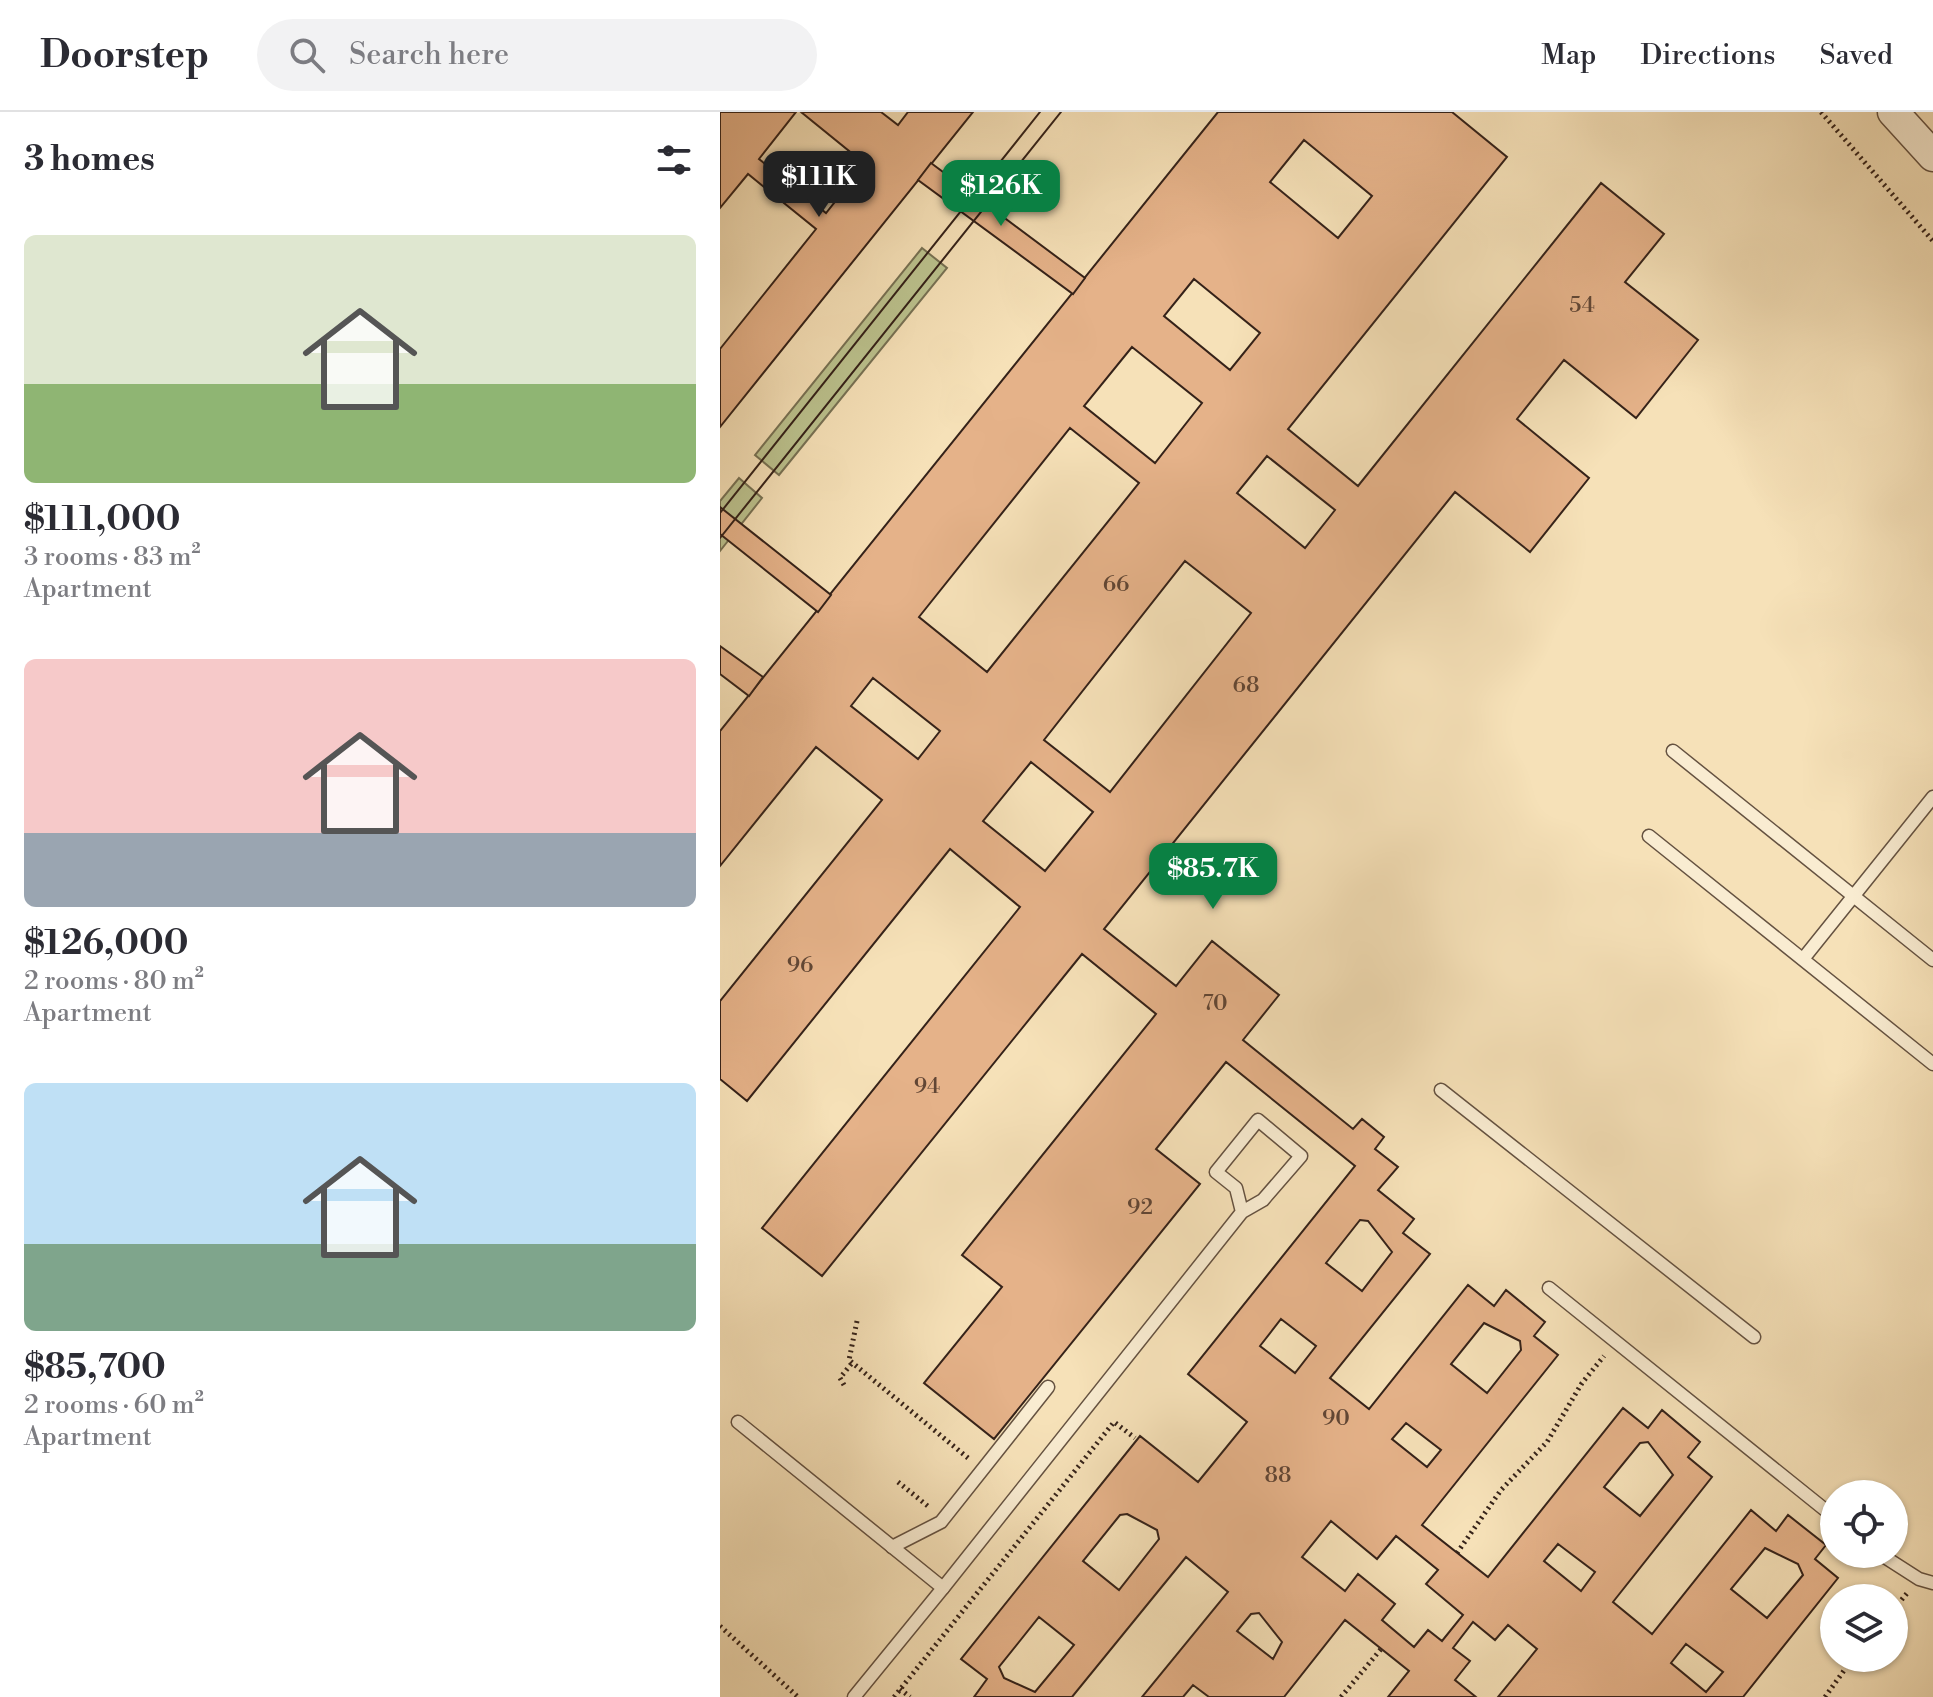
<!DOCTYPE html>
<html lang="en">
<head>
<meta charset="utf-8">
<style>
	body { margin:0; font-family:"Libre Bodoni",serif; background:#f2f2f3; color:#2b2b33; height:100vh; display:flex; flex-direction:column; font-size:30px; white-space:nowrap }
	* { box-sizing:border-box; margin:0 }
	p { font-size:26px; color:#7c7c81 }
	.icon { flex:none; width:44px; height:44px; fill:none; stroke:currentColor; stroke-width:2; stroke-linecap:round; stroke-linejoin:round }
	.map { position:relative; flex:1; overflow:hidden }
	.panel { display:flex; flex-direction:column; background:#fff; width:720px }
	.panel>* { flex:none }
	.fabs { position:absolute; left:1100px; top:1368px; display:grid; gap:16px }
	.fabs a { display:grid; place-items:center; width:88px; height:88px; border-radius:50%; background:#fff; box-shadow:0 2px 6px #0004; font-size:40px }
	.price { position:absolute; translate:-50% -68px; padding:0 18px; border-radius:16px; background:#0b8043; color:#fff; font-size:26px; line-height:52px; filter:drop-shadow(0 2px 4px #0008) }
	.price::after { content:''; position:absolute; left:50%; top:48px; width:24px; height:18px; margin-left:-12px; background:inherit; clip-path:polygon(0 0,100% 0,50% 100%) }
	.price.on { background:#222; color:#fff }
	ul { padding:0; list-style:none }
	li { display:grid; align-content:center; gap:16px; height:424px; padding:0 24px }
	li span { display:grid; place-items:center; height:248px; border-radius:12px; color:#555 }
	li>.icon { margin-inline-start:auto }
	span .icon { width:144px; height:144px; fill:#fffc; stroke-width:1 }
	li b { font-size:34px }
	h2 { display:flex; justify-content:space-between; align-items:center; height:96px; padding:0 24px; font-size:34px }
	header { display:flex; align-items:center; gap:48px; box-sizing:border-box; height:112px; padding:0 40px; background:#fff; border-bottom:2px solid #e1e1e2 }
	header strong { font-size:38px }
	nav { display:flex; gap:44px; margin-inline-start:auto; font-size:28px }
	.search { width:560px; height:72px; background:#f2f2f3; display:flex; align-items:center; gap:20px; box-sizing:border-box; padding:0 28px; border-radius:44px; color:#7c7c81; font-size:30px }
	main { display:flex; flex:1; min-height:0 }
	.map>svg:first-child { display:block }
	.green { fill:#bcc38f; stroke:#787254; stroke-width:2 }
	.building { fill:#e5b289; stroke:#352219; stroke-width:2; fill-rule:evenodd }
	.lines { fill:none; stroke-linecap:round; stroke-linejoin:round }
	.service-casing { stroke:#655241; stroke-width:15 }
	.tertiary-casing { stroke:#655241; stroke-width:33 }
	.path { stroke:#352219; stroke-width:5; stroke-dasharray:2 4; stroke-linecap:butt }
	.service { stroke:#f9ecd1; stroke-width:12 }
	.tertiary { stroke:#f9ecd1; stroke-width:30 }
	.tram { stroke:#352219; stroke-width:2 }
	.labels { text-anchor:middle; stroke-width:8; stroke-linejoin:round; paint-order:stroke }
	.number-label { font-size:22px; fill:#614635 }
</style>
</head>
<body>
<header>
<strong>Doorstep</strong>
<div class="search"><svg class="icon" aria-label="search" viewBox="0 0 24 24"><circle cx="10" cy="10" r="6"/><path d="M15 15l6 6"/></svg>Search here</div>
<nav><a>Map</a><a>Directions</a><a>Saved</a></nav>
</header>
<main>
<section class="panel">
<h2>3 homes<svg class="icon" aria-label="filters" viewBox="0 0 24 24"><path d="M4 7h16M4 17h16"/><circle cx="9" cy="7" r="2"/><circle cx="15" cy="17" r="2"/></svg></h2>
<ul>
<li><span style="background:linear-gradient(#dfe7d0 60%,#8fb573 0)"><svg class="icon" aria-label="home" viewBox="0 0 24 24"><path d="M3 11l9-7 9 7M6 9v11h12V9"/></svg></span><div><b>$111,000</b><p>3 rooms · 83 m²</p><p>Apartment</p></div></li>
<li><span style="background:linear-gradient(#f6c9c9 70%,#9aa5b1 0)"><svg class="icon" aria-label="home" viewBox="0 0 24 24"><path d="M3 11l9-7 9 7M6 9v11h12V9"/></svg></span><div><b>$126,000</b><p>2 rooms · 80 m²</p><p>Apartment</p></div></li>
<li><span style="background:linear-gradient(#bfe0f5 65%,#7fa58c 0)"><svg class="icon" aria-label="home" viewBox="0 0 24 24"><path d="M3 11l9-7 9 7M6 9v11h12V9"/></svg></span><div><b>$85,700</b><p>2 rooms · 60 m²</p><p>Apartment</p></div></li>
</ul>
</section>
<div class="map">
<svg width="1213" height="1585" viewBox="0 0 1213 1585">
	<rect width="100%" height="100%" fill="#f6e1b8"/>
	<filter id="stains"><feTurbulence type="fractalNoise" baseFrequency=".0025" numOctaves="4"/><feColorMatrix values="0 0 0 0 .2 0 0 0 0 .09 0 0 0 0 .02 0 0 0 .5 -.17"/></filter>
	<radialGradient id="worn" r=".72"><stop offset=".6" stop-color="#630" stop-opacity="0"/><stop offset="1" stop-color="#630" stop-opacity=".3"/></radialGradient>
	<!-- green -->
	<g class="green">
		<polygon points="202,136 227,156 59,363 35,343"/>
		<polygon points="19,366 42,386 0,439 0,389"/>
	</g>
	<!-- building -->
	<g class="building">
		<polygon points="0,0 76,0 39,47 106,101 145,52 81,0 161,0 178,13 188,0 253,0 0,315 0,237 96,117 28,62 0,96"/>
		<path d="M498 0H732L787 45 568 317 638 374 881 71 944 122 905 170 978 228 916 306 844 248 797 307 869 366 810 440 735 380 384 817 456 874 492 829 559 883 523 928 633 1017 642 1007 664 1025 655 1037 678 1055 658 1078 694 1107 683 1121 710 1142 610 1266 649 1297 748 1173 774 1194 786 1178 825 1210 814 1224 838 1243 702 1413 768 1465 903 1296 928 1316 942 1298 980 1330 968 1345 992 1365 893 1490 932 1522 1031 1398 1056 1419 1068 1403 1106 1433 1095 1447 1118 1466 1023 1585H778L817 1537 788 1513 775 1528 753 1510 733 1536 750 1549 735 1568 756 1585H668L689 1559 625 1508 564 1585H489L473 1573 463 1585H422L508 1480 466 1445 352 1585H254L267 1567 241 1547 420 1324 478 1370 527 1310 468 1262 635 1054 506 950 436 1037 480 1072 274 1327 204 1271 282 1175 242 1143 436 902 362 842 102 1164 42 1116 300 795 230 737 27 989 0 967V889L162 688 96 635 0 754V619ZM584 28 652 84 618 126 550 70ZM474 167 540 221 510 258 444 204ZM412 235 482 291 435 351 364 294ZM350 316 419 371 267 560 199 505ZM547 344 615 398 585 436 517 381ZM465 449 531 501 390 680 324 628ZM153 566 220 619 198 647 131 594ZM311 650 373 700 325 759 263 709ZM640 1108 648 1109 672 1140 642 1179 606 1151ZM561 1207 596 1234 575 1261 540 1234ZM764 1211 800 1229 801 1238 767 1281 731 1252ZM686 1311 721 1338 707 1355 672 1327ZM928 1330 953 1363 920 1404 884 1375 920 1331ZM407 1402 437 1418 439 1427 399 1478 363 1449 400 1403ZM611 1409 657 1447 676 1424 718 1458 706 1472 743 1503 722 1529 708 1518 694 1535 662 1508 675 1492 638 1462 625 1479 582 1445ZM838 1432 875 1460 861 1479 824 1449ZM1045 1436 1078 1452 1083 1463 1047 1506 1011 1477ZM539 1501 562 1530 553 1547 517 1519 531 1502ZM319 1505 354 1533 315 1580 284 1566 279 1555ZM966 1532 1003 1560 986 1580 951 1551Z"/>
		<polygon points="211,51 365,166 353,182 198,68"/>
		<polygon points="0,395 111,483 98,500 0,422"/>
		<polygon points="0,534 43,565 29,584 0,562"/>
	</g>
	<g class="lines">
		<!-- service casing -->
		<g class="service-casing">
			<g id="service">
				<polyline points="953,639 1213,848"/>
				<polyline points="929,724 1213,952"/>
				<polyline points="1083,847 1213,685"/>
				<polyline points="721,978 1034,1225"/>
				<polyline points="829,1176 1114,1405"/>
				<polyline points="18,1310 223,1476 134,1585"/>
				<polyline points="172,1435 221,1410 328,1275"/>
				<polyline points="1160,1442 1199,1467 1213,1471"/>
				<polyline points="223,1476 522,1100 543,1088 581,1044 538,1008 496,1060 516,1076 522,1100"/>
			</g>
		</g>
		<!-- tertiary casing -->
		<g class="tertiary-casing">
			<polyline id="tertiary" points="1173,0 1213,44"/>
		</g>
		<!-- path -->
		<g class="path">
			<polyline points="1101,0 1213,129"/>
			<polyline points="137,1209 129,1248 248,1346"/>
			<polyline points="124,1273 120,1266 132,1251"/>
			<polyline points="178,1370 209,1395"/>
			<polyline points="737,1441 781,1378 827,1330 862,1271 884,1244"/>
			<polyline points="1174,1497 1188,1480"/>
			<polyline points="0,1514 78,1585"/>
			<polyline points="180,1577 190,1585"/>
			<polyline points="174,1585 394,1310 415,1326"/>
			<polyline points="621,1585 661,1537"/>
			<polyline points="1105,1585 1133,1546"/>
		</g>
		<!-- service -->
		<use href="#service" class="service"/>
		<!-- tertiary -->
		<use href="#tertiary" class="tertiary"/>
		<!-- tram -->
		<g class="tram">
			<polyline points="0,401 320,0"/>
			<polyline points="0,426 341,0"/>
		</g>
	</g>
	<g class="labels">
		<!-- number labels -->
		<g class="number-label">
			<text x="862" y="200">54</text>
			<text x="396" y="479">66</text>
			<text x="526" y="580">68</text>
			<text x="80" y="860">96</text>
			<text x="495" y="898">70</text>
			<text x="207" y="981">94</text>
			<text x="420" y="1102">92</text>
			<text x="616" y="1313">90</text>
			<text x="558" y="1370">88</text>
		</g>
	</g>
	<rect width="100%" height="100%" filter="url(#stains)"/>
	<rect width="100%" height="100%" fill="url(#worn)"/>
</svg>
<div class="fabs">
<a><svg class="icon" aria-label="locate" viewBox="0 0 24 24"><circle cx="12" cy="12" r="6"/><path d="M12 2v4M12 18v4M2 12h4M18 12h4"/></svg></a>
<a><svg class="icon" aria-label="layers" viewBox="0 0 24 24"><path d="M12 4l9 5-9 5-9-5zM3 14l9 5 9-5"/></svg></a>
</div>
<b class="price on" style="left:99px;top:107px">$111K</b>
<b class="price" style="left:281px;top:116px">$126K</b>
<b class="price" style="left:493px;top:799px">$85.7K</b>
</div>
</main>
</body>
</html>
